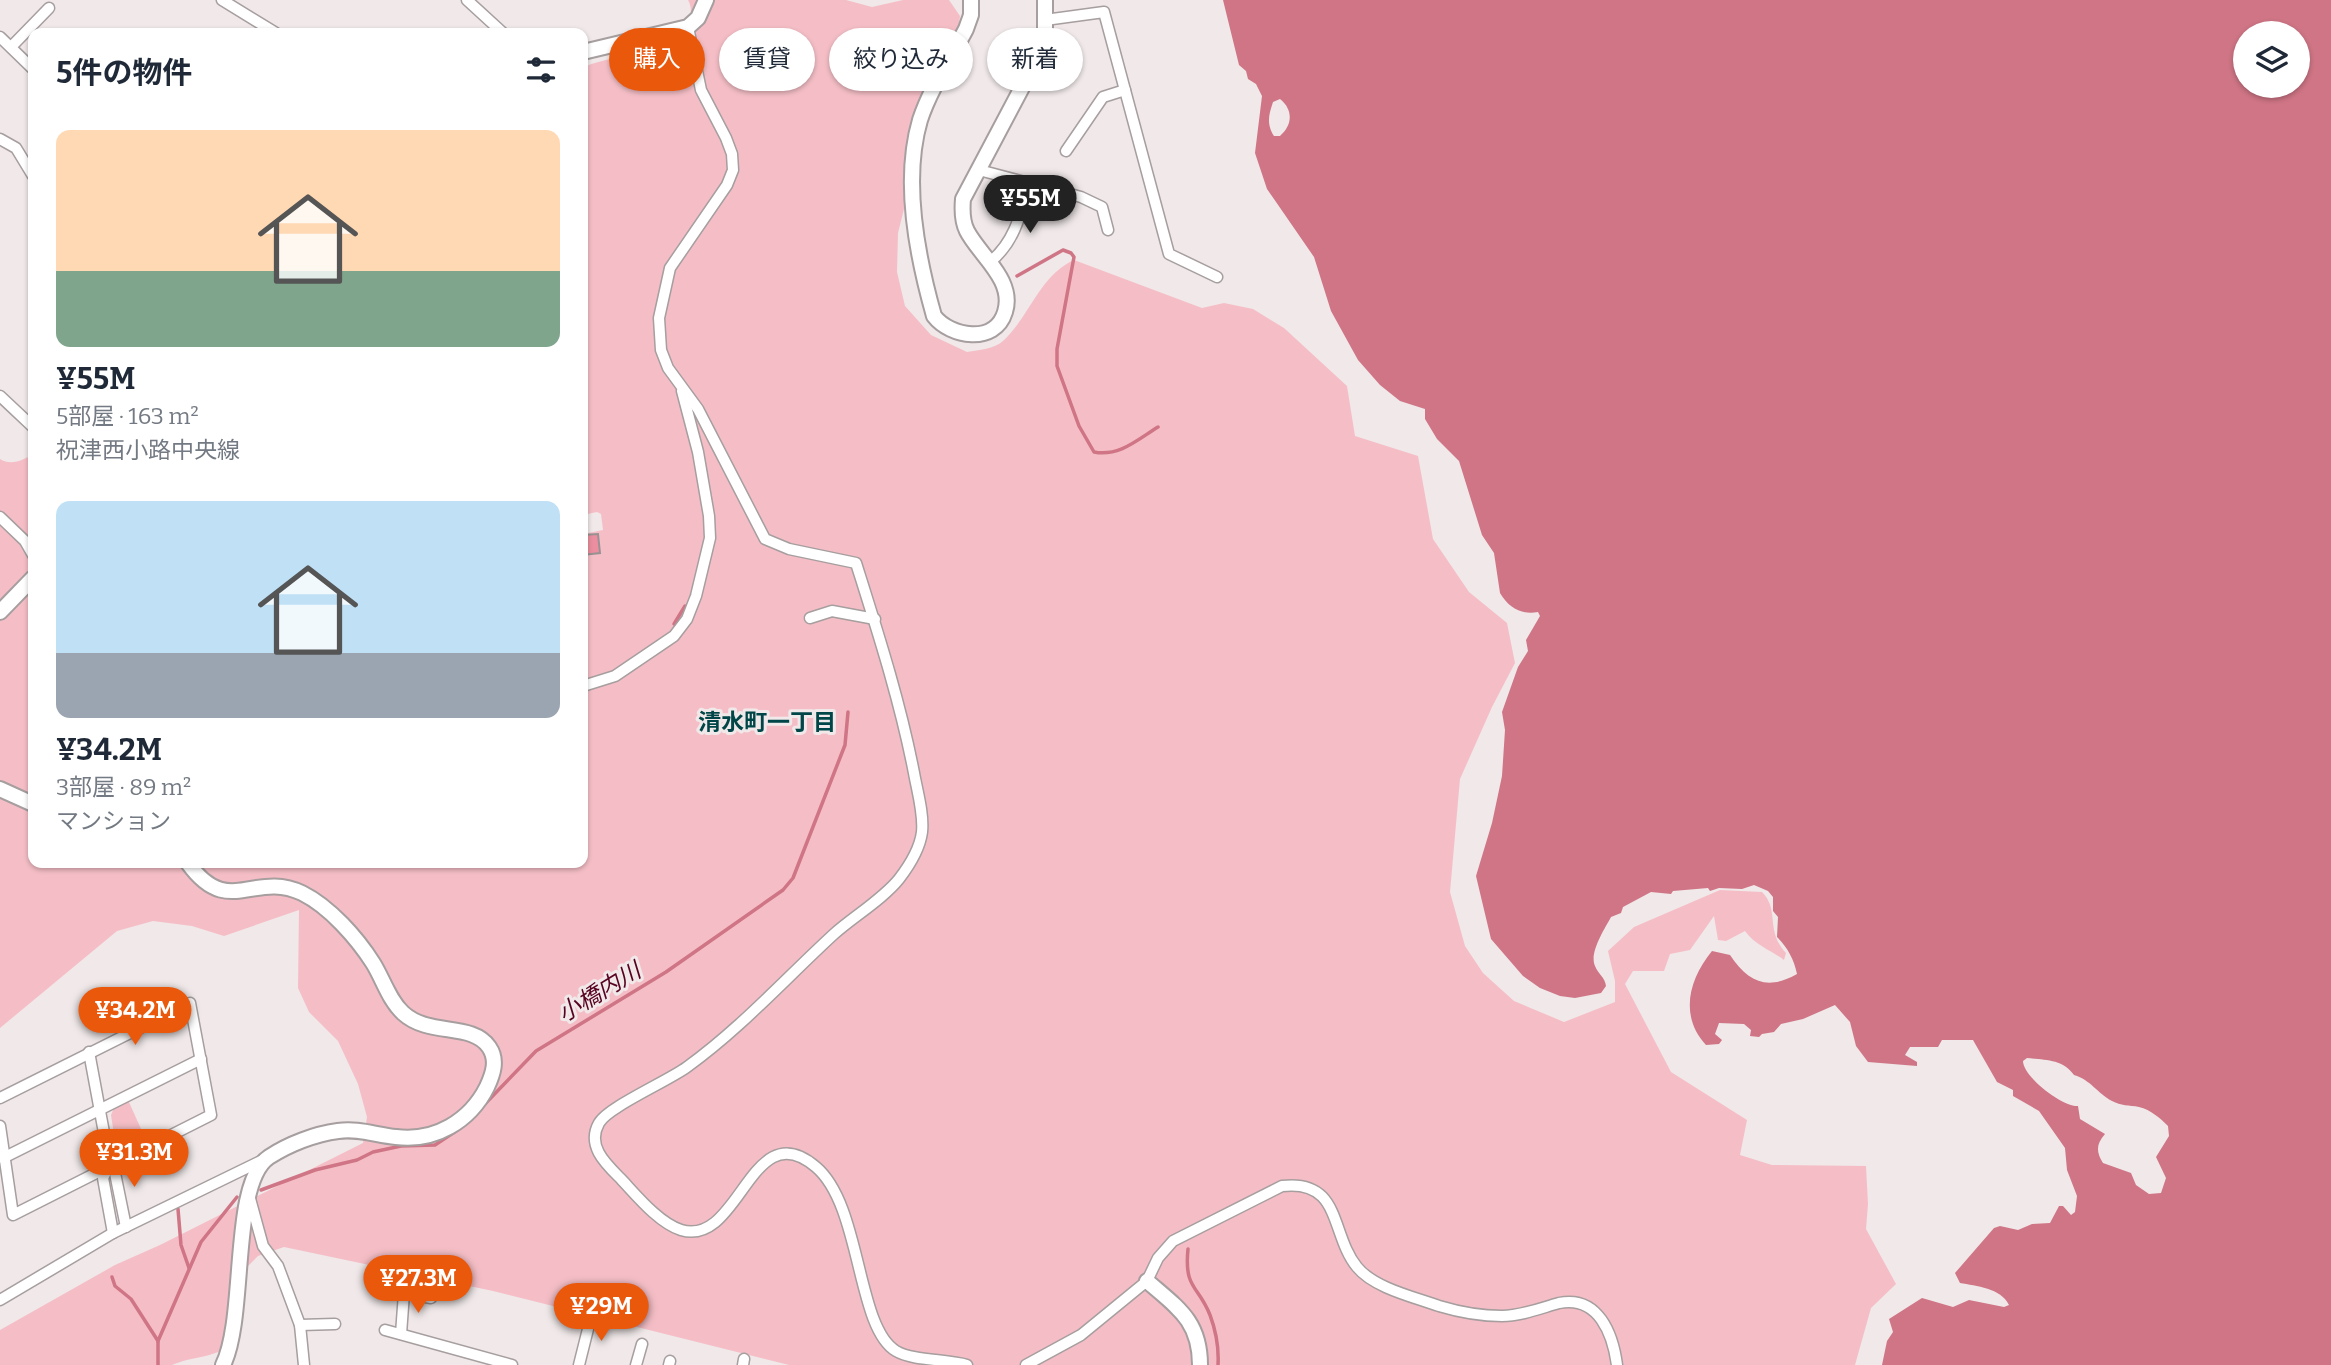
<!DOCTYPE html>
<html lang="ja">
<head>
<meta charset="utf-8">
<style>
	body { margin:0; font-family:Bitter,"Noto Sans JP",serif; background:#f6f6f7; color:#1f2937; height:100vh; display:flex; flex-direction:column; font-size:26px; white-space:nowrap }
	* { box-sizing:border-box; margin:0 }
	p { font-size:23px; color:#747a83 }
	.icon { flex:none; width:38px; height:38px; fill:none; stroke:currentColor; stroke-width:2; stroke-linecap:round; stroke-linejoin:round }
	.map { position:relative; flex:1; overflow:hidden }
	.details { position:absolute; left:28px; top:28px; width:560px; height:840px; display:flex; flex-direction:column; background:#fff; border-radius:14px; box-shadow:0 2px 5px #0004 }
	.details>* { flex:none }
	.banner { position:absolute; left:609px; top:28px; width:665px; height:63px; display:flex; gap:14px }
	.fabs { position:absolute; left:2233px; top:21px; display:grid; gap:14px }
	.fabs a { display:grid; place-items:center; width:77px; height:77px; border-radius:50%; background:#fff; box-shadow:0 2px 5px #0004; font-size:35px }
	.price { position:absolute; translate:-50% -60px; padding:0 16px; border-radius:24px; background:#ea580c; color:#fff; font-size:23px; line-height:46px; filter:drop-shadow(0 2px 4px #0008) }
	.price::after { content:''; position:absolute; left:50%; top:42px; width:21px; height:16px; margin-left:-10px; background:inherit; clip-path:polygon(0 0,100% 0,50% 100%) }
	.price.current { background:#222; color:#fff }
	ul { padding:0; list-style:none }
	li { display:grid; align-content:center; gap:14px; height:371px; padding:0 28px }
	li span { display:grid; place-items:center; height:217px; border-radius:14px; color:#555 }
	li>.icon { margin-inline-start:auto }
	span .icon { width:126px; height:126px; fill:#fffc; stroke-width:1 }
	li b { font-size:30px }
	h2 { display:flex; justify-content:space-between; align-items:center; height:84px; padding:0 28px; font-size:30px }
	.tag { padding:0 24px; border-radius:32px; background:#fff; box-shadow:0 2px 5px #0004; font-size:24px; line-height:63px }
	.tag.current { background:#ea580c; color:#fff }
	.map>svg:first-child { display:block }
	.green { fill:#f5bec6 }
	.water { fill:#cf7585; fill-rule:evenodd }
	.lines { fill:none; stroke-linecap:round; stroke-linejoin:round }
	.stream { stroke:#cf7585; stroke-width:3.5 }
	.building { fill:#eb8e9f; stroke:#999293; stroke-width:2 }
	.street-casing { stroke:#a69e9f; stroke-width:13 }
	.secondary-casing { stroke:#a69e9f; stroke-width:18 }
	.street { stroke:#fff; stroke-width:10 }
	.secondary { stroke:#fff; stroke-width:14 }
	.labels { text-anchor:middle; stroke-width:6; stroke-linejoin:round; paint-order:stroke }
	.neighbourhood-label { font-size:23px; font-weight:bold; fill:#004548; stroke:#f0e8e9 }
	.water-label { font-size:23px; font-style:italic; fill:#570220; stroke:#f0e8e9 }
</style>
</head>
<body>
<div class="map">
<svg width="2331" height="1365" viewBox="0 0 2331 1365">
	<rect width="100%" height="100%" fill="#f0e8e9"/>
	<!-- green -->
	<g class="green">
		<path d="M688 0H846L872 7 903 0H949L960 16 956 52 921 141 898 233 897 272 905 306 931 335 967 352C979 350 994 349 1003 341 1030 316 1040 275 1074 260L1202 308 1224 303 1253 309 1284 328 1347 386 1355 436 1418 456 1433 539 1469 592 1507 623 1515 663 1492 707 1460 779 1450 892 1465 946 1483 973 1514 1001 1564 1022 1615 1002V981L1608 951 1634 927 1720 890 1762 892C1780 910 1765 931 1786 953L1784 960C1771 950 1756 946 1745 931L1726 941 1718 940 1714 916 1690 950 1670 954 1664 971H1633L1625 984 1671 1072 1747 1120 1740 1155 1772 1165 1866 1166 1868 1204 1866 1229 1896 1284 1871 1308 1855 1365H789L493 1291 284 1247 258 1256 236 1278 230 1322 221 1351C204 1358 188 1358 172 1365H0V1330L115 1265 160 1245 363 1143 367 1117 358 1084 338 1041 309 1012 298 988 299 910 224 936 192 926 153 921 117 931 0 1028V459C11 466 24 460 33 454V863H583V534L603 530 601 514 597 512 583 515V68C610 52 683 59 690 21 691 13 692 7 688 0Z"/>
		<polygon points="128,1100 146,1140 117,1154 111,1115 114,1108"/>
	</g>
	<!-- water -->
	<path class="water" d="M1223 0H2331V1365H1882L1887 1341 1893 1332 1889 1319 1922 1298 1953 1307 1969 1300 2004 1307 2009 1305C2001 1288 1976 1286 1960 1283L1955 1273 1994 1228 2000 1226 2018 1230 2032 1224 2050 1223 2059 1206H2063L2071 1215 2075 1212 2077 1196 2067 1170 2065 1148 2039 1111 2013 1096V1090L1997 1082 1973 1040H1942L1938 1047H1910L1905 1055 1917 1062V1066L1868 1062 1856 1046 1850 1022 1835 1005 1803 1019 1781 1024 1774 1032 1762 1034 1759 1037 1750 1036 1751 1030 1744 1024 1719 1023 1715 1034 1722 1040 1719 1044 1706 1045C1679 1016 1689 979 1712 951L1730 955C1748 982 1767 991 1797 974 1794 959 1787 947 1777 937L1778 917 1773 911V897L1768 891 1754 885 1742 889 1719 888 1710 891 1708 888 1673 891 1671 894 1651 892 1623 907 1621 913 1611 917C1604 930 1589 953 1595 966 1598 974 1605 977 1606 986L1601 993 1575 998 1560 996 1540 988 1523 976 1491 939 1476 876 1492 823 1502 776 1505 730 1502 712 1518 667 1528 651 1526 640 1540 616 1538 612C1521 615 1509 608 1500 593L1494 553 1482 535 1459 461 1437 439 1425 419V409L1400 401 1380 385 1358 360 1331 311 1314 257 1267 189 1255 153 1262 96 1256 84 1248 79 1246 71 1239 65ZM2245 33H2298V86H2245ZM1280 99C1294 110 1292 126 1280 136H1274C1266 124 1269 114 1273 102ZM2027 1058C2045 1060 2063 1059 2074 1075 2091 1080 2097 1093 2112 1101 2121 1106 2129 1105 2139 1107 2151 1110 2160 1118 2168 1126L2169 1136 2156 1157 2166 1178 2161 1193 2149 1194 2136 1185 2131 1173 2103 1163C2096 1152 2096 1144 2105 1134L2080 1119 2078 1106C2063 1107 2023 1077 2023 1061Z"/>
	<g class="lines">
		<!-- stream -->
		<g class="stream">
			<path d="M1017 276 1063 250 1071 253 1074 257 1057 349V366L1079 426 1094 452C1119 457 1137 440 1158 427"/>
			<polyline points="674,624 685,606"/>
			<polyline points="482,1107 536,1051 666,972 783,890 793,878 845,745 848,712"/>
			<polyline points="261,1190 315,1170 357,1160 373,1152 401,1146 435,1145 459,1129"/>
			<polyline points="178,1209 181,1245 189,1268"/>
			<path d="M1188 1249C1184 1289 1198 1285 1210 1315 1216 1331 1219 1348 1218 1365"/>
			<polyline points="112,1277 115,1286 131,1299 158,1341 201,1242 237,1197"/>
			<polyline points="158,1341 158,1365"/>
		</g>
	</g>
	<!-- building -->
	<polygon class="building" points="598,534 600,553 583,555 583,535"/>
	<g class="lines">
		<!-- street casing -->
		<g class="street-casing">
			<g id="street">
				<polyline points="222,0 276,33"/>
				<polyline points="467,0 503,33"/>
				<polyline points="1045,20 1104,12 1169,254 1217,277"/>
				<path d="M688 27 701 90 726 138 732 154 733 170 727 185 670 268 659 318 661 350 668 368 698 409 765 539 789 549 856 563C878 633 900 701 914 773 917 790 924 814 922 832 920 848 909 866 899 879 883 899 853 917 834 934 785 979 741 1028 687 1067 668 1081 608 1107 599 1123 586 1146 606 1164 621 1179 637 1196 659 1223 681 1230 740 1248 751 1111 816 1167 862 1206 856 1327 896 1351 913 1361 947 1359 967 1365"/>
				<polyline points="0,37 33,69"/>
				<polyline points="11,47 49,8"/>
				<polyline points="0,139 16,148 33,176"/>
				<polyline points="1066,151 1103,97 1125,90"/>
				<polyline points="979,170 1081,197 1102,207 1108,230"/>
				<path d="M990 262C1015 242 1021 213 1029 183"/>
				<polyline points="0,396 33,427"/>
				<polyline points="0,517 25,541 33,555"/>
				<polyline points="810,618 832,611 875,619"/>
				<polyline points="583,686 615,676 674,636 687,619 696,596 710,538 709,516 698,452 682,391"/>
				<polyline points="89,1052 110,1165 103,1178 113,1233"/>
				<polyline points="0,1098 190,1003 211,1115 13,1215 0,1126"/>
				<polyline points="3,1158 201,1059"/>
				<polyline points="110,1165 115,1173 126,1227"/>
				<polyline points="249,1195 263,1246 278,1266 300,1325 304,1365"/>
				<polyline points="0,1300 113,1233 265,1159"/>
				<polyline points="300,1325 335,1324"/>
				<polyline points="385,1330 512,1365"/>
				<polyline points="401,1334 404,1293 431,1298"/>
				<polyline points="579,1365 592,1313"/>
				<polyline points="636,1365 642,1344"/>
				<polyline points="669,1365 670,1361"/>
				<polyline points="743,1365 744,1359"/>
				<path d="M1026 1365 1081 1335 1147 1281 1158 1258 1173 1241 1282 1186C1342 1179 1330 1234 1357 1267 1374 1288 1414 1297 1439 1306 1459 1312 1481 1316 1502 1316 1521 1316 1541 1308 1559 1303 1599 1295 1613 1335 1617 1365"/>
			</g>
		</g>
		<!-- secondary casing -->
		<g class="secondary-casing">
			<g id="secondary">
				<path d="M971 0V15L966 29C951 58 930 89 920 120 902 181 917 256 934 316 950 337 995 345 1005 312 1015 280 980 256 967 231 962 221 962 210 963 199L1045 44V0"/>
				<polyline points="583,52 688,27 698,18 706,0"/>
				<polyline points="0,612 33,578"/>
				<polyline points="0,789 33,804"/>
				<path d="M188 863C228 919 254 870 302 893 330 907 357 938 373 963 383 979 389 1000 403 1013 429 1037 472 1022 489 1047 498 1060 493 1074 487 1087 470 1121 435 1142 396 1137 376 1135 358 1128 338 1131 315 1134 289 1144 269 1157 230 1183 247 1317 223 1365"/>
				<path d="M1147 1281C1178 1308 1200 1321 1200 1365"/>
			</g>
		</g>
		<!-- street -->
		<use href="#street" class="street"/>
		<!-- secondary -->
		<use href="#secondary" class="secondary"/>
	</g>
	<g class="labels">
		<!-- neighbourhood labels -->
		<g class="neighbourhood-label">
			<text x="767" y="730">清水町一丁目</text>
		</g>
		<!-- water labels -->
		<g class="water-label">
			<text transform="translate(599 992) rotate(-31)" y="8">小橋内川</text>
		</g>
	</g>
</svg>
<div class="fabs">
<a><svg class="icon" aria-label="layers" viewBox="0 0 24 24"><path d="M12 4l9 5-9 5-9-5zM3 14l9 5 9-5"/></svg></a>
</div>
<b class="price current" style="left:1030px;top:235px">¥55M</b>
<b class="price" style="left:135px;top:1047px">¥34.2M</b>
<b class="price" style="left:134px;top:1189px">¥31.3M</b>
<b class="price" style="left:418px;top:1315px">¥27.3M</b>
<b class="price" style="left:601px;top:1343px">¥29M</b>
<div class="banner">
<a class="tag current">購入</a>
<a class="tag">賃貸</a>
<a class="tag">絞り込み</a>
<a class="tag">新着</a>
</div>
<section class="details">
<h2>5件の物件<svg class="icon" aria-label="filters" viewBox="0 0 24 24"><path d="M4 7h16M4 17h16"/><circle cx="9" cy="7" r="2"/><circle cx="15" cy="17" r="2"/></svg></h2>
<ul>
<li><span style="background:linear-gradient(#ffd9b3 65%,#7fa58c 0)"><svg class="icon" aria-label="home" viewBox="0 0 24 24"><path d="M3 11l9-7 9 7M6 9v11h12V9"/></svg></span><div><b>¥55M</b><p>5部屋 · 163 m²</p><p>祝津西小路中央線</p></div></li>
<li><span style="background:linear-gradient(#bfe0f5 70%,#9aa5b1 0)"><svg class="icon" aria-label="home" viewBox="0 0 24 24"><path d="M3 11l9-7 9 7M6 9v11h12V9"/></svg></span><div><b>¥34.2M</b><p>3部屋 · 89 m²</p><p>マンション</p></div></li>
</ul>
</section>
</div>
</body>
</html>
